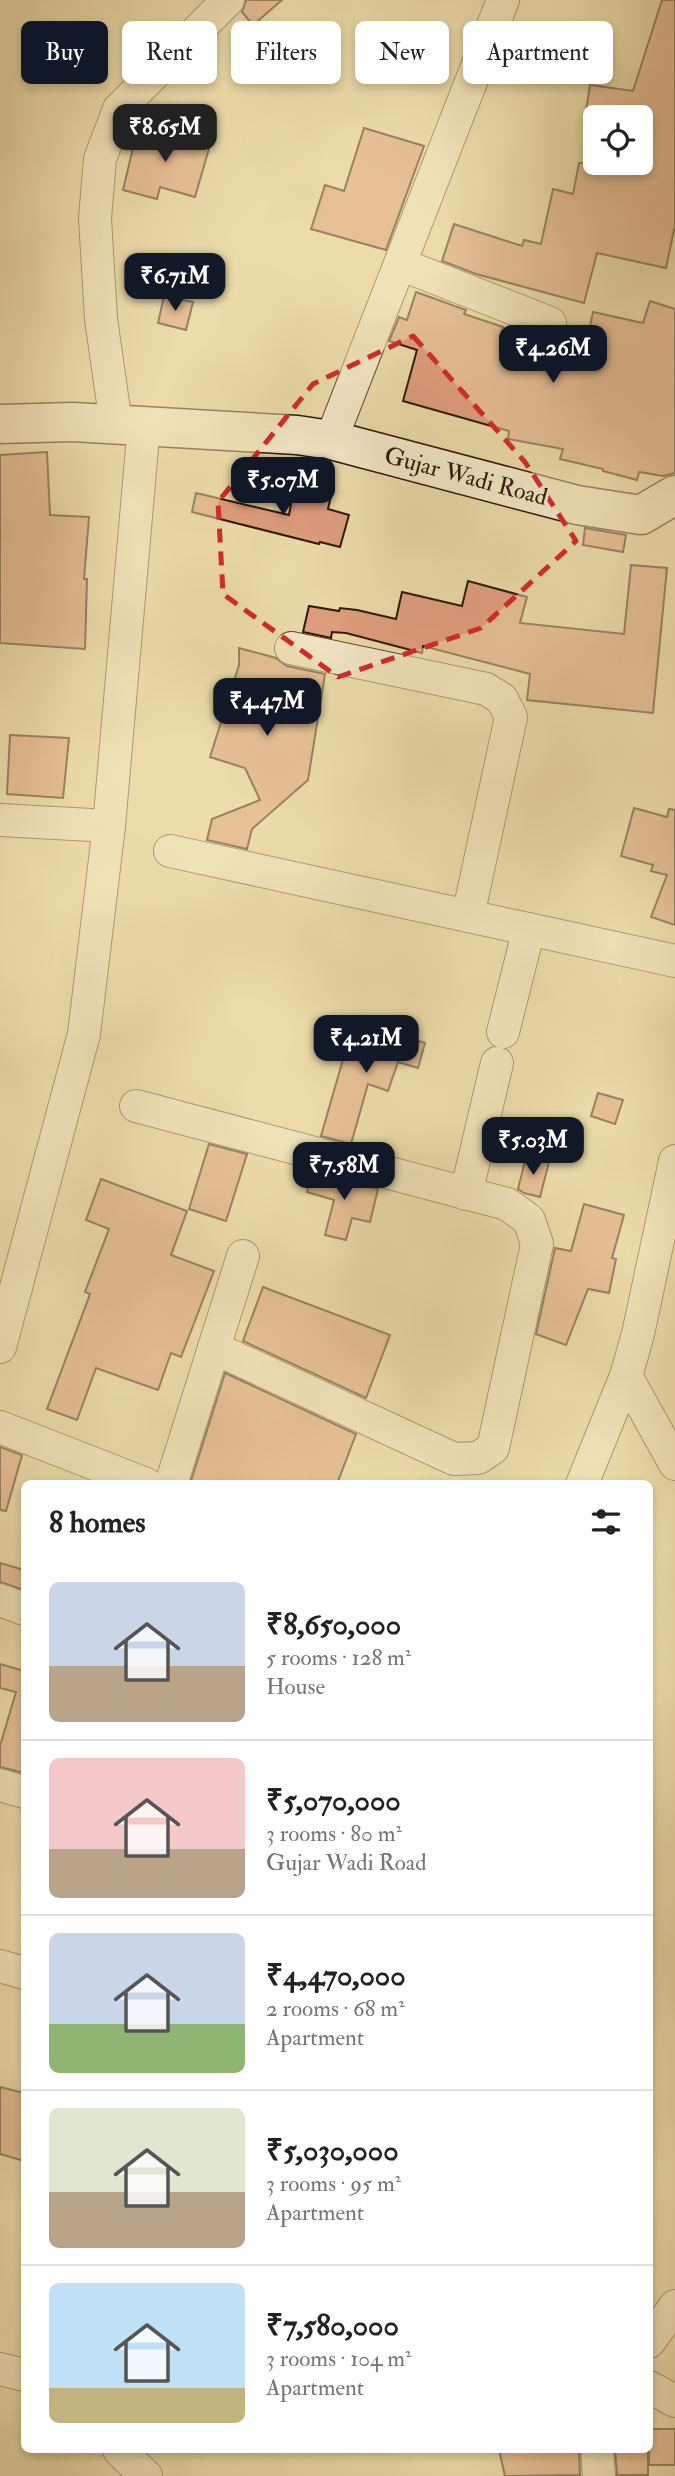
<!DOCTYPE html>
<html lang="en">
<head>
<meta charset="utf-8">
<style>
	body { margin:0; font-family:"IM FELL Double Pica",serif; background:#f6f6f6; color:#222; height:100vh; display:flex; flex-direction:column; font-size:26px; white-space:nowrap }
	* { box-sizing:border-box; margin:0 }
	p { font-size:23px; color:#767676 }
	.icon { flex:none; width:38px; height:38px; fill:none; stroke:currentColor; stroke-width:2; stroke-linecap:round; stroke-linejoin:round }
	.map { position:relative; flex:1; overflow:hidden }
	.panel { position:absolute; left:21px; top:1480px; width:632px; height:973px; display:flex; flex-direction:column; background:#fff; border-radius:10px; box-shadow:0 4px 10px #0003 }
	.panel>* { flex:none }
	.hud { position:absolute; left:21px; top:21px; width:634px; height:63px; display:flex; gap:14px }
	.fabs { position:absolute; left:583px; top:105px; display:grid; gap:14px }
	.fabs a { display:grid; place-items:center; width:70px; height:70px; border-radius:10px; background:#fff; box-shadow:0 4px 10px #0003; font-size:35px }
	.price { position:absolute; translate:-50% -60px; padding:0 16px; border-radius:14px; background:#111827; color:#fff; font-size:23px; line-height:46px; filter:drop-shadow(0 2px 4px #0008) }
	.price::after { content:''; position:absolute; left:50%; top:42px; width:21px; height:16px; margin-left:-10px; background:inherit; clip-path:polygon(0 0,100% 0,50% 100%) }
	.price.current { background:#222; color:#fff }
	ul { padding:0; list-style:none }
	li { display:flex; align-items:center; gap:21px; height:175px; padding:0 28px }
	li+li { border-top:2px solid #e0e0e0 }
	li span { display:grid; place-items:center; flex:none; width:196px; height:140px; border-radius:10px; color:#555 }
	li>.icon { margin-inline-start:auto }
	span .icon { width:84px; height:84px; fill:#fffc; stroke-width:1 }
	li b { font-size:30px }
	h2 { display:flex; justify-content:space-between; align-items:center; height:84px; padding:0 28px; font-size:30px }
	.chip { padding:0 24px; border-radius:10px; background:#fff; box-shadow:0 4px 10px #0003; font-size:24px; line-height:63px }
	.chip.current { background:#111827; color:#fff }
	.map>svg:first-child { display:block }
	.building { fill:#e09e7e; stroke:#2e1907; stroke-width:2 }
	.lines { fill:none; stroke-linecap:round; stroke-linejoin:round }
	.street-casing { stroke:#5e4a30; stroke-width:34 }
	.secondary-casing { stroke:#2e1907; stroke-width:41 }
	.street { stroke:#f3e8c8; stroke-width:32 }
	.secondary { stroke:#f3e8c8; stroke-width:38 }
	.marked { fill:none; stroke:#d62828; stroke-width:5; stroke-dasharray:14 9; stroke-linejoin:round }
	.labels { text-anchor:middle; stroke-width:6; stroke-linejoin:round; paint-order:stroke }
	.street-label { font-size:24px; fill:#2e1907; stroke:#f3e8c8 }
</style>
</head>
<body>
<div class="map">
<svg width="675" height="2476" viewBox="0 0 675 2476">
	<rect width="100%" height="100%" fill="#ecdcaa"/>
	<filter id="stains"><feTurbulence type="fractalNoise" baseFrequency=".00286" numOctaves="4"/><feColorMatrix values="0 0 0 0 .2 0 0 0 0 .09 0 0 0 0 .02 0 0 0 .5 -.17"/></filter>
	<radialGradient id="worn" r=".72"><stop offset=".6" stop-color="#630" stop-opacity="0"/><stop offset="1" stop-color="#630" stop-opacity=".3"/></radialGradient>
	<!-- building -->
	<g class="building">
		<polygon points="246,0 282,0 253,25 242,12"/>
		<polygon points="662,0 675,0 675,225 666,268 597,253 584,303 476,274 442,261 454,224 522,246 524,240 541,244 553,189 573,194 579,163 640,163 640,117 585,117 590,85 633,91"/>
		<polygon points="138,127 210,145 195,197 160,187 157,199 123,190"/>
		<polygon points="364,128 424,146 386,250 311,229 325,185 344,191"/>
		<polygon points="416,292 466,310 464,314 503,327 500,337 583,359 593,312 643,323 650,301 675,309 675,473 663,476 639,472 637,480 603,471 603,469 560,459 563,449 508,439 509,431 403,401 417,350 389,341 399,317 407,320"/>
		<polygon points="164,296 193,302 186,330 158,323"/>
		<polygon points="47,452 50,515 89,517 84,579 87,579 85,649 0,643 0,455"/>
		<polygon points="294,488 331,496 328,509 349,515 340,547 320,542 319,544 192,512 196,493 289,515"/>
		<polygon points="585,528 626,535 623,552 583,545"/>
		<polygon points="631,565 667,568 653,713 527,700 530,674 423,646 422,653 346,633 332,632 331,638 303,632 309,606 339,611 340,608 357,610 396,619 402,592 462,606 468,581 527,597 520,623 624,634"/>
		<polygon points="239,648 276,658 287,666 325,674 308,780 252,829 247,849 207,840 212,819 260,800 245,768 210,757 239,665"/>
		<polygon points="10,735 69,738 63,798 7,794"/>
		<polygon points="634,808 667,817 669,809 675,810 675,925 651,917 667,875 651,871 653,865 621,856"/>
		<polygon points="354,1021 425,1043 418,1068 398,1062 388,1091 368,1084 351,1144 321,1136"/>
		<polygon points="598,1093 623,1100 615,1124 591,1116"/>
		<polygon points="209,1144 247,1154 226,1221 189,1209"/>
		<polygon points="526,1157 549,1162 540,1197 524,1193 518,1189"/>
		<polygon points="312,1172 378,1189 370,1222 352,1218 346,1240 325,1235 334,1200 307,1192"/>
		<polygon points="101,1179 187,1211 171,1255 214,1271 181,1357 171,1353 158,1390 96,1368 77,1420 47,1409 90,1294 85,1292 109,1229 86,1220"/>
		<polygon points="584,1204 624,1215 612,1258 616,1259 609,1293 588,1289 566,1345 536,1334 555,1248 571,1251"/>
		<polygon points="263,1287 390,1335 366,1398 243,1341"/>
		<polygon points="225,1373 356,1434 337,1484 190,1484"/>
		<polygon points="0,1447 22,1455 6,1511 0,1510"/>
		<polygon points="0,1563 24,1570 24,1590 0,1582"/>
		<polygon points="0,1664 24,1671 24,1773 0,1767 0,1746 16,1692 0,1688"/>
		<polygon points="0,2087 24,2093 24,2161 0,2154"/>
		<rect x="649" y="2429" width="26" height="36"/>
		<polygon points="499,2450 579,2450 580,2475 505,2476"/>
		<polygon points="615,2450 648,2450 648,2475 617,2475"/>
	</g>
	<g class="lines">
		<!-- street casing -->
		<g class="street-casing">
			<g id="street">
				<polyline points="400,264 550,323"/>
				<polyline points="116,424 101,319 95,218 100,159 119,109 228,0"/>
				<polyline points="331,440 503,0"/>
				<polyline points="291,648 486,689 502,699 511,717 468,916"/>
				<polyline points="0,820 109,826"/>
				<polyline points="170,851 675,961"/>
				<polyline points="503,1032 529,929"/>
				<polyline points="136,1106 507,1204 529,1220 537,1244 493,1448 478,1458 454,1459 214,1348"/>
				<polyline points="466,1194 497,1063"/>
				<polyline points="0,1347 84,1034 109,826 144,425"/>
				<polyline points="626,1376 675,1464"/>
				<polyline points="0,1427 146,1484"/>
				<polyline points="171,1484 243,1256"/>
				<polyline points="582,1484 626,1376 638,1334 675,1161"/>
				<polyline points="0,1600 24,1609"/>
				<polyline points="0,1785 24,1792"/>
				<polyline points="0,1966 24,1973"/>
				<polyline points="649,2342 675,2306"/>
				<polyline points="0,2369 24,2375"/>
				<polyline points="649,2387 675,2401"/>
				<polyline points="119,2450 146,2476"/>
				<polyline points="597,2450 599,2476"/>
			</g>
		</g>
		<!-- secondary casing -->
		<g class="secondary-casing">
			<polyline id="secondary" points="0,424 73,422 297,435 331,440 577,505 641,515 675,495"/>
		</g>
		<!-- street -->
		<use href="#street" class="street"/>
		<!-- secondary -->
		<use href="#secondary" class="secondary"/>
	</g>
	<!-- marked area -->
	<path d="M0 0H675V2476H0ZM413 336 525 462 576 541 481 628 338 677 223 594 218 502 313 384Z" fill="#ecdcaa" fill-opacity=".55" fill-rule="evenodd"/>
	<path class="marked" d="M413 336 525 462 576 541 481 628 338 677 223 594 218 502 313 384Z"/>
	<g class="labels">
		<!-- street labels -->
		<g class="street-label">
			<text transform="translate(466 476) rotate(15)" y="8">Gujar Wadi Road</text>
		</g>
	</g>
	<rect width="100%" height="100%" filter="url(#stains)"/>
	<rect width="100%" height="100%" fill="url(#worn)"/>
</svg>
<div class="fabs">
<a><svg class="icon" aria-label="locate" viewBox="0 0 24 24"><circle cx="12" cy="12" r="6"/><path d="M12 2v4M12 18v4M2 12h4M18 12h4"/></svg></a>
</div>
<b class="price current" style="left:165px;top:164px">₹8.65M</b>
<b class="price" style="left:175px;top:313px">₹6.71M</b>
<b class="price" style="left:553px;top:385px">₹4.26M</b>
<b class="price" style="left:283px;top:517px">₹5.07M</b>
<b class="price" style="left:267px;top:738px">₹4.47M</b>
<b class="price" style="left:366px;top:1075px">₹4.21M</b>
<b class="price" style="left:533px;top:1177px">₹5.03M</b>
<b class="price" style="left:344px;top:1202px">₹7.58M</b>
<div class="hud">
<a class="chip current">Buy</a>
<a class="chip">Rent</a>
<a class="chip">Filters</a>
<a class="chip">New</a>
<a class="chip">Apartment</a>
</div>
<section class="panel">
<h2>8 homes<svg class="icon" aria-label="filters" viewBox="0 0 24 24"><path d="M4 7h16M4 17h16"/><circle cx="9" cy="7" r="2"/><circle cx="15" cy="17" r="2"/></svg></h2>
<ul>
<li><span style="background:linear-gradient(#c9d6e8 60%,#b9a48a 0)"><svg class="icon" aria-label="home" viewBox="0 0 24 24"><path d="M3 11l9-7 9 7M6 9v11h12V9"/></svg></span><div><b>₹8,650,000</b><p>5 rooms · 128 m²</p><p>House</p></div></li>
<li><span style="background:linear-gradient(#f6c9c9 65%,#b9a48a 0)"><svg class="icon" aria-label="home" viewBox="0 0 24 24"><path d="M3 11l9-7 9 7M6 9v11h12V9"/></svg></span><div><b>₹5,070,000</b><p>3 rooms · 80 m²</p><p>Gujar Wadi Road</p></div></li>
<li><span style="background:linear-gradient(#c9d6e8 65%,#8fb573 0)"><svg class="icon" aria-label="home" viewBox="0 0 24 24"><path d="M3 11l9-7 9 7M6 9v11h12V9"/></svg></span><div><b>₹4,470,000</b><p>2 rooms · 68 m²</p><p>Apartment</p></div></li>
<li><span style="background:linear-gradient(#dfe7d0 60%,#b9a48a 0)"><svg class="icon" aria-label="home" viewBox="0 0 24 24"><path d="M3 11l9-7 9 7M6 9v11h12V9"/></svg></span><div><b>₹5,030,000</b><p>3 rooms · 95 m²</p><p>Apartment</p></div></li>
<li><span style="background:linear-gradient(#bfe0f5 75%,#c2b280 0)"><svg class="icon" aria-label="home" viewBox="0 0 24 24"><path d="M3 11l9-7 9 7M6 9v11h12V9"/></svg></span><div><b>₹7,580,000</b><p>3 rooms · 104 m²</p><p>Apartment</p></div></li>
</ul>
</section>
</div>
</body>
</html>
